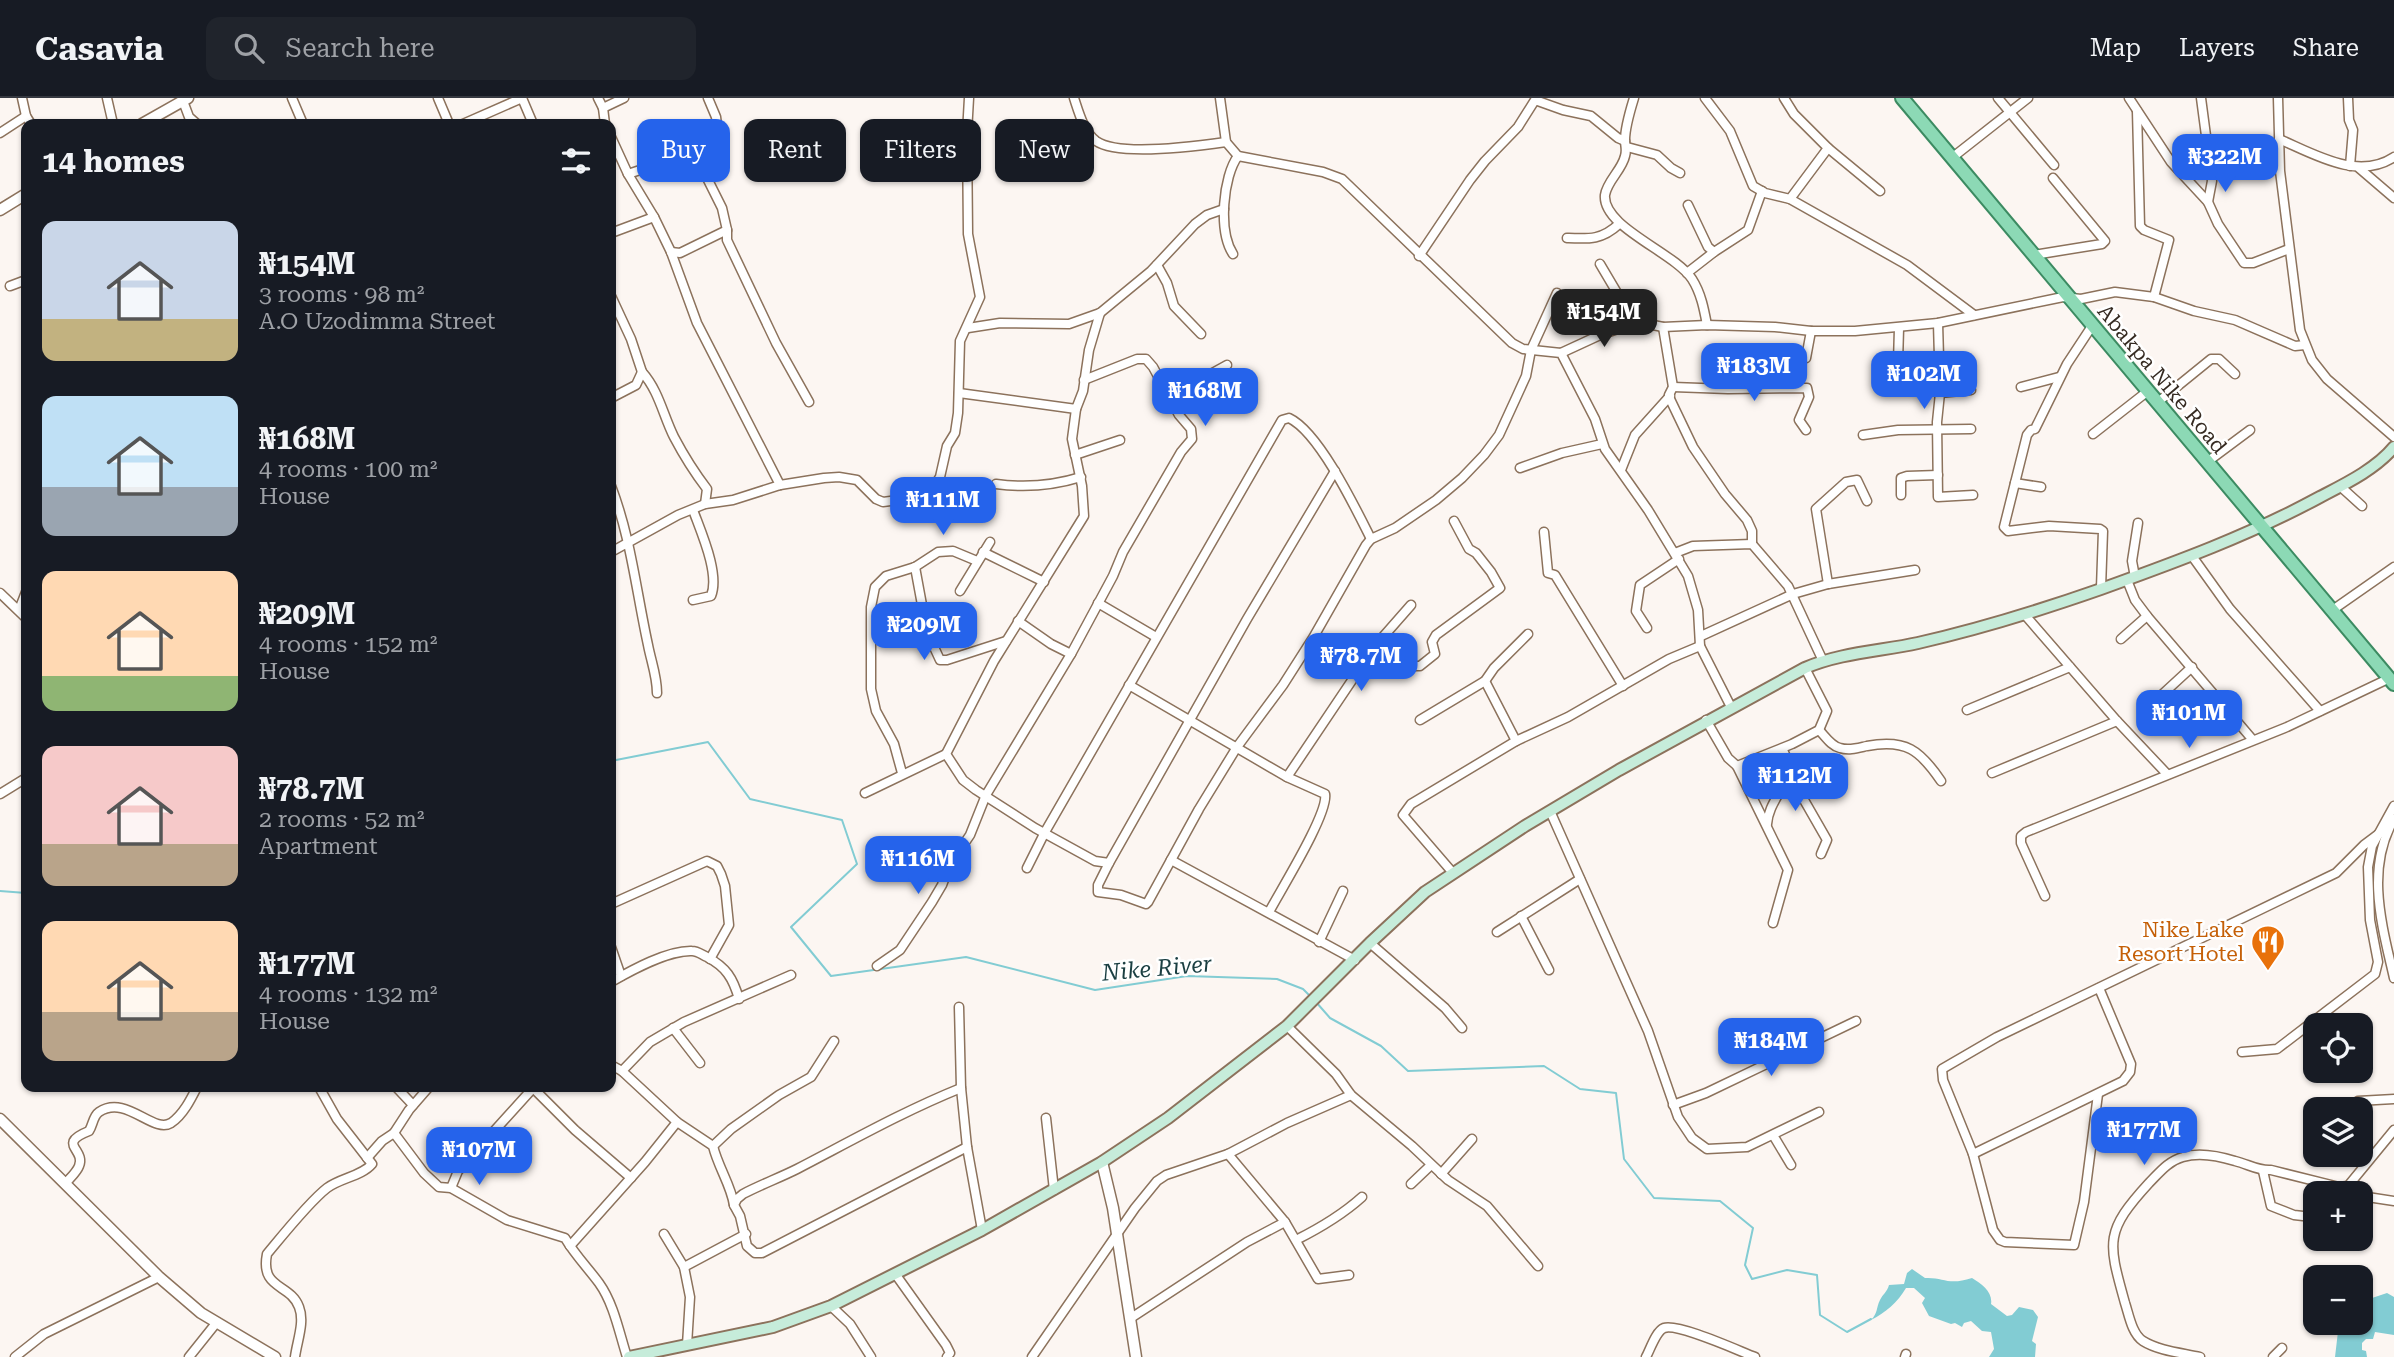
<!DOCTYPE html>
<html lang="en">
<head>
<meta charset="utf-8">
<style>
	body { margin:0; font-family:"Roboto Serif",serif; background:#20242c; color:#f1f3f6; height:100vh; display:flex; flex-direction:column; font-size:26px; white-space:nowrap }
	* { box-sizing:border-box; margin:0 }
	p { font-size:23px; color:#9ea1a6 }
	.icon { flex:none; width:38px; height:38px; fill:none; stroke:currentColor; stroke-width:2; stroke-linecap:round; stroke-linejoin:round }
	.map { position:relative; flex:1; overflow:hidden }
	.side { position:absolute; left:21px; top:21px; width:595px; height:973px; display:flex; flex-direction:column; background:#171b24; border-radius:14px; box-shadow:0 2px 5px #0004 }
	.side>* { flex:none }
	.banner { position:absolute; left:637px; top:21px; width:665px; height:63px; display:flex; gap:14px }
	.tools { position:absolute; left:2303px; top:915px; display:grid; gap:14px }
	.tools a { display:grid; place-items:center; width:70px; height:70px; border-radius:14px; background:#171b24; box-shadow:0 2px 5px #0004; font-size:35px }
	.price { position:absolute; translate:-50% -60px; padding:0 16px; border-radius:14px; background:#2563eb; color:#fff; font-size:23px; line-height:46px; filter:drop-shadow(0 2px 4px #0008) }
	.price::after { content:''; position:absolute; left:50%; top:42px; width:21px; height:16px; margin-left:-10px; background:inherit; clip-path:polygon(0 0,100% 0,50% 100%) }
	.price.on { background:#222; color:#fff }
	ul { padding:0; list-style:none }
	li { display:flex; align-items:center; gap:21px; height:175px; padding:0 21px }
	li span { display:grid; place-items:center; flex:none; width:196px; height:140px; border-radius:14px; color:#555 }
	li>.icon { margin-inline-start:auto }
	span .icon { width:84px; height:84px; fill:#fffc; stroke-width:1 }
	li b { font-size:30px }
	h2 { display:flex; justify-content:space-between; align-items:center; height:84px; padding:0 21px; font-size:30px }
	.chip { padding:0 24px; border-radius:14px; background:#171b24; box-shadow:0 2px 5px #0004; font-size:24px; line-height:63px }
	.chip.on { background:#2563eb; color:#fff }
	header { display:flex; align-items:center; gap:42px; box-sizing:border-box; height:98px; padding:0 35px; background:#171b24; border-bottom:2px solid #363941 }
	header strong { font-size:33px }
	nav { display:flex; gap:38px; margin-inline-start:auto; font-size:24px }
	.search { width:490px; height:63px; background:#20242c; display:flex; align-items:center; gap:18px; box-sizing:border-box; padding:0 24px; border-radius:14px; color:#9ea1a6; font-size:26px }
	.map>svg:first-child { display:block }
	.water { fill:#82ccd3 }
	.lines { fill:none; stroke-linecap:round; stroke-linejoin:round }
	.stream { stroke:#82ccd3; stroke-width:2 }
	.minor-casing { stroke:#8c725c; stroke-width:11 }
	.tertiary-casing { stroke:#8c725c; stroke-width:13 }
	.secondary-casing { stroke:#8c725c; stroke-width:14 }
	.primary-casing { stroke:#3c8b62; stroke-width:16 }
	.minor { stroke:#fff; stroke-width:8 }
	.tertiary { stroke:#fff; stroke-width:10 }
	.secondary { stroke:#c6ecda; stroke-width:10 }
	.primary { stroke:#8cd9b5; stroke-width:12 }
	.labels { text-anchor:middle; stroke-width:5; stroke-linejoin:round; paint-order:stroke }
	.street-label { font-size:21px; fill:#362b22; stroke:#fff }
	.food-label { font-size:21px; fill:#c56008; stroke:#fff; text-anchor:end }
	.water-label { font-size:23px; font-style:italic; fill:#1b3f42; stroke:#fff }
</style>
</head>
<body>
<header>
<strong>Casavia</strong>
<div class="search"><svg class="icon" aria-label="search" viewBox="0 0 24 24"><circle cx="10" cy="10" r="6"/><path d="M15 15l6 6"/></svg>Search here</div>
<nav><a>Map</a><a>Layers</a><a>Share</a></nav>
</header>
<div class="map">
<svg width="2394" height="1259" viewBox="0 0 2394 1259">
	<rect width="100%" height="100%" fill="#fcf6f2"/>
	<!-- water -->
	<g class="water">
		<path d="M1912 1171 1925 1180C1944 1179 1948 1188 1972 1180 1982 1186 1993 1194 1991 1206L2007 1218 2012 1217 2019 1209 2033 1212 2038 1219 2032 1243 2036 1246 2035 1259H1989L1994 1251 1991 1234 1982 1233 1971 1223 1964 1225 1962 1229 1955 1225 1951 1226 1929 1218 1922 1205 1925 1200 1914 1190H1906C1898 1204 1885 1215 1871 1222 1878 1215 1876 1210 1880 1202 1883 1196 1887 1194 1889 1187L1904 1186 1907 1175Z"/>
		<polygon points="2387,1195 2394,1199 2394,1237 2375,1234 2373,1241 2366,1241 2362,1245 2362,1252 2366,1253 2367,1259 2335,1259 2339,1225 2361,1225 2361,1198 2369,1201"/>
	</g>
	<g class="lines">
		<!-- stream -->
		<g class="stream">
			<polyline points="611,663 708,644 750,701 842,722 857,766 791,829 831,878 966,859 1095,892 1187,878 1277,881 1303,891 1310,898"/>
			<polyline points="0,793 26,795"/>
			<polyline points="1316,904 1330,920 1381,948 1408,973 1544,968 1580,991 1616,995 1624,1061 1654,1100 1720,1103 1753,1130 1745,1167 1752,1181 1787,1172 1817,1177 1820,1217 1847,1234 1871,1221"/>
		</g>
		<!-- minor casing -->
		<g class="minor-casing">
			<g id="minor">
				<polyline points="22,0 26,18 31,26"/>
				<polyline points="107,0 113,26"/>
				<polyline points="292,0 303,26"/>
				<polyline points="438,0 449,26"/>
				<polyline points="522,0 533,26"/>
				<polyline points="598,0 603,10 605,26"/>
				<path d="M1074 0C1079 15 1084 34 1096 43 1119 59 1198 48 1226 44"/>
				<polyline points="1220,0 1226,44 1238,58 1323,74 1342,81 1512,245 1523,251 1561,255 1595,321 1605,351 1648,412 1688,478 1698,512 1700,548 1731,609"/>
				<path d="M1634 0C1630 13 1625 29 1625 42 1625 48 1627 52 1625 58 1622 72 1607 83 1605 97 1602 129 1674 154 1692 181 1701 195 1704 211 1707 227"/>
				<polyline points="1705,0 1730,33 1753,88 1765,95 1790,101 1828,50 1794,16 1784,0"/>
				<polyline points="1998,0 2054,67"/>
				<polyline points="2129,0 2171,64 2208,104"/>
				<polyline points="2201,0 2212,83 2208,104 2218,126 2244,165 2253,165 2289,151"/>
				<polyline points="2278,0 2280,73 2300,232 2312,262 2327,281 2394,339"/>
				<polyline points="2348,0 2349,22 2353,32 2350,68"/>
				<polyline points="183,3 189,19 197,26"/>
				<polyline points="603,10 624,0"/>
				<polyline points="2137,13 2140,128 2144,132 2169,142 2154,199"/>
				<polyline points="463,26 522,0"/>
				<polyline points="0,35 26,18"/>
				<polyline points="611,39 628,76 654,119 671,154 697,225 780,387"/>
				<path d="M2279 41C2314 56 2358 83 2394 59"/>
				<polyline points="1627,49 1657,57 1671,70 1680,75"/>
				<polyline points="1828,50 1880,93"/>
				<polyline points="1953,59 2028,0"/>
				<polyline points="2359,70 2394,100"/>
				<polyline points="628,76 694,54 699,43 717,27 716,19 708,0"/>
				<polyline points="1790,101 1907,167 1974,217"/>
				<polyline points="727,132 727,142 776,245 809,304"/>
				<polyline points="611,135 654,119"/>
				<path d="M1567 140C1589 141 1602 142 1619 126"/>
				<polyline points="671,154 680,155 727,132 722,110 694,54"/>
				<polyline points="1714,154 1748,132 1762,93"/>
				<path d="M1233 156C1218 133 1223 78 1238 58"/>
				<polyline points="2034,157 2102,146 2105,143 2053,80"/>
				<polyline points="1419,158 1470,82 1485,63 1518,29 1535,2 1563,12 1591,18 1618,40 1625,43"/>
				<polyline points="1600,166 1629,215 1638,224"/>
				<polyline points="1157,167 1167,185 1174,208 1201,236"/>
				<polyline points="1687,175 1714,154 1708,149 1688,107"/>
				<polyline points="10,188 26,182"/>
				<polyline points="611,198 631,241 642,274 636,287 611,300"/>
				<polyline points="1938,225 1940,295 1937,324 1938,399 1973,397"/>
				<polyline points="2092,228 2067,266 2035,331 2031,332 2027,337 2004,429 2008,433 2049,428 2100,431 2103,433 2101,490"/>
				<polyline points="1663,229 1673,289 1669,297 1670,301 1693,349 1725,396 1747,422 1752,433 1752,446"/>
				<polyline points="968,230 1000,225 1069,226 1100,215 1151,173 1195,126 1207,117 1224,111"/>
				<polyline points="1561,255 1600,237 1638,224 1663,229 1707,227 1775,229 1811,233 1855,233 1938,225 2063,199 2081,201 2115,194 2154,199 2194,213 2235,222 2295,248 2305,247"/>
				<polyline points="1806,260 1811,233"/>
				<path d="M642 274C659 293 663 317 674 339 684 358 694 374 707 391L705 406"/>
				<polyline points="1893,281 1898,265 1899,230"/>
				<polyline points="1673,289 1728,291 1807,290 1809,299 1799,322 1806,332"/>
				<polyline points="2021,289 2059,279"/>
				<polyline points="959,295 1076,311 1083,293 1089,252 1100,215"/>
				<polyline points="1940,295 1971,292"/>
				<polyline points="1169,299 1227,267"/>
				<polyline points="2158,304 2211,261 2219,261 2235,276"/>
				<polyline points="1076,311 1072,341 1082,388 1084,418 994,563 946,656 963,682 976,692 1035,730 1095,763 1109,765"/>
				<polyline points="2093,336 2148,293"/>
				<polyline points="1863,337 1898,332 1971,331"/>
				<polyline points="1075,357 1120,342"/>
				<polyline points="2207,364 2250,332"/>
				<polyline points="1520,370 1562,355 1602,346"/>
				<polyline points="1621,372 1635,337 1670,298"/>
				<polyline points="1335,373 1247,521 1109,765 1098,787 1098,794 1121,797 1146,806 1148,804 1199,711 1237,649 1283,587 1313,540 1366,447 1371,441 1395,430 1436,402 1462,380 1484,357 1499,337 1516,300 1526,278 1531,252 1557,195"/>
				<polyline points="2015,385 2041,389"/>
				<path d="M996 386C1026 390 1052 388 1081 379"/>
				<path d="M611 388C631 440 636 492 648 547 651 563 657 578 657 595"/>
				<polyline points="2341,389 2362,408"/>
				<polyline points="1901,397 1901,380 1907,378 1938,377"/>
				<path d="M693 412C701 434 720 476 711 498L693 502"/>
				<polyline points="1544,434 1548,475 1555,477 1623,588"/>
				<polyline points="611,454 678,417 705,406 733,402 780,387 824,380 839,379 857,382 876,401 883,404 920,399 931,393 940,379 947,348 955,335 958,315 960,243 980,199 968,136 967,35 969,0"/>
				<polyline points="983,454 1044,484"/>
				<polyline points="1675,455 1693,448 1752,446 1788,488 1823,563"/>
				<polyline points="2192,458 2230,511 2320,613"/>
				<polyline points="915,469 927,534 940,562 947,562 1006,543"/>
				<polyline points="2135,479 2132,463 2138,425"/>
				<polyline points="2127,482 2135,502 2147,518 2252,641"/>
				<polyline points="1828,486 1816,411 1846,384 1857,382 1867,403"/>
				<polyline points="960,493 990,444"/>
				<polyline points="0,495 26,520"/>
				<polyline points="1098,505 1156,539"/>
				<polyline points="2334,511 2394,469"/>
				<polyline points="19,512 26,494"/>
				<polyline points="2025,517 2117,623 2167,676"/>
				<polyline points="1018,523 1051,546 1071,556"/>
				<polyline points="1647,530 1636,513 1640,487 1679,461"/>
				<polyline points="1701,538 1793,496 1828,486 1915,472"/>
				<polyline points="2121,541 2147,518"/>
				<polyline points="1375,548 1411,507"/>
				<polyline points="1485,583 1516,643"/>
				<path d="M1129 587 1287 679 1325 696C1329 715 1280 793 1269 814"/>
				<polyline points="2154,604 2192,569"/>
				<polyline points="1967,612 2070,569"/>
				<polyline points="1420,622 1485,583 1494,570 1528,536"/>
				<polyline points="1706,622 1728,660 1737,668 1792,646 1819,632 1827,613 1805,570"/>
				<path d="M1819 632C1825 638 1831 648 1840 650 1849 653 1858 650 1867 648 1906 641 1920 652 1941 683"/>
				<polyline points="1737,668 1788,772 1773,825"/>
				<polyline points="1788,674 1827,742 1821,756"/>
				<polyline points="902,675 894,646 876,613 871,591 871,509 875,489 886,478 915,469 938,454 953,453 977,463"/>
				<polyline points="1992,675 2117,623"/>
				<polyline points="1287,679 1375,548 1383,547 1411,568 1420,568 1435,556 1432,544 1436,537 1500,490 1491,474 1476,455 1469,451 1454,423"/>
				<polyline points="865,695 946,656"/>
				<polyline points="0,696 26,680"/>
				<polyline points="1550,713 1648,933 1678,1019 1692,1040 1707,1051 1747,1049 1819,1014"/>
				<path d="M2394 721C2365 771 2382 827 2394 880"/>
				<path d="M1767 726C1769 697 1801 681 1782 651"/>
				<polyline points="1171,762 1355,862"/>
				<path d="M1027 770 1045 734 1282 322 1289 320C1319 334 1356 411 1371 441"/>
				<polyline points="1453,775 1403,717 1411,706 1516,643 1568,619 1669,561 1700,548"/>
				<polyline points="2045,798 2021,745 2021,738 2026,734 2287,629 2390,580"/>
				<polyline points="611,806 707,763 717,768 721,776 725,788 729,827 710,861"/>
				<polyline points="1521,818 1549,872"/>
				<polyline points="1497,834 1580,781"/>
				<polyline points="1319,844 1343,793"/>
				<polyline points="1370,845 1445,910 1462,930"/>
				<polyline points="611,849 621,878"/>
				<polyline points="877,868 900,852 932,804 942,787 949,768 970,737 986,697 1071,556 1113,478 1123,454 1181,354 1192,341 1191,331 1179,317 1153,269 1146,261 1137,261 1084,282"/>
				<path d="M611 884C632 872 668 852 692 853 698 853 702 857 707 859 726 869 733 880 739 901"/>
				<polyline points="959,909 961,990 967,1049 982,1132"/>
				<polyline points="1287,928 1336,976 1351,997 1412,1048 1448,1082 1487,1108 1538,1168"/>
				<polyline points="673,930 700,965"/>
				<polyline points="2242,954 2277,951 2375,876 2378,864 2370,822 2368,769 2372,748 2394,708"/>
				<path d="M611 967 622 973 677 1024 713 1048C718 1069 731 1087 734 1107"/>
				<polyline points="622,973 650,944 684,924 791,877"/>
				<polyline points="396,989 413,1007"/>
				<polyline points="533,990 575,1032 631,1080"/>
				<path d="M961 990C904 1013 851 1043 797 1071 779 1080 760 1087 743 1096L737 1101 734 1107 740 1118 747 1148 755 1155H762L967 1049"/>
				<polyline points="2098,996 2084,1104 2074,1147 2005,1144 2000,1142 1993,1132 1973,1056 1943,982 1942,971 1997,939 2336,775 2364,747 2380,735"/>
				<polyline points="1673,1007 1706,995 1856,923"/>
				<polyline points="2345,1012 2358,1003 2394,1001"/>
				<polyline points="1046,1020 1054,1092"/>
				<path d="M394 1035 424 1075 439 1089 451 1090 507 1122 565 1140C575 1157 588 1170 599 1185 614 1206 619 1234 627 1259"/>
				<polyline points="1773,1037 1791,1067"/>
				<polyline points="713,1048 731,1031 779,997 811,979 834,943"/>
				<polyline points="1228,1056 1285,1124 1318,1181 1349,1177"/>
				<polyline points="1973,1056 2123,983 2130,974 2131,966 2099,890"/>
				<polyline points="367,1060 382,1043 394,1035 409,1012 429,989"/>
				<polyline points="2263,1073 2271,1108 2294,1117 2312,1119 2315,1116"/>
				<polyline points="1441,1076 1472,1041"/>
				<path d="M65 1086C69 1081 77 1074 79 1068 86 1051 56 1046 89 1033 93 1027 93 1018 99 1014 126 996 153 1036 171 1025 183 1017 191 1001 197 989"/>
				<polyline points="1411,1086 1431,1067"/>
				<polyline points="451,1090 458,1073 534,989"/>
				<polyline points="2361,1098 2394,1103"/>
				<polyline points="664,1136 684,1169 690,1199 687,1247"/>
				<path d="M1296 1142C1320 1130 1342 1117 1362 1099"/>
				<polyline points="570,1148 645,1064 677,1024"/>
				<polyline points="684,1169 746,1136"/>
				<polyline points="896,1177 946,1247 950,1255 947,1259"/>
				<polyline points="831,1208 850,1226 871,1259"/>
				<polyline points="1131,1220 1247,1144 1285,1124"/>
				<polyline points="15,1259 44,1236 159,1179"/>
				<polyline points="189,1259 217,1224"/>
				<path d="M295 1259C297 1243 305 1224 299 1209 290 1185 260 1192 267 1156 282 1138 309 1104 327 1090 340 1080 362 1078 372 1066L337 1021 319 989"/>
				<polyline points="1032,1259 1135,1110 1157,1083 1166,1077 1228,1056 1287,1025 1351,997"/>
				<path d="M1646 1259C1650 1252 1656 1233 1664 1230 1678 1225 1739 1253 1755 1259"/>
				<polyline points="1905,1259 1906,1256"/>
				<path d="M2200 1259C2183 1255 2159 1253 2143 1243 2132 1236 2129 1217 2125 1205 2108 1144 2104 1134 2149 1085 2159 1075 2168 1063 2183 1059 2199 1054 2219 1058 2235 1063 2248 1066 2258 1073 2271 1072L2339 1089 2348 1088 2394 1032"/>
				<polyline points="2273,1259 2282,1250"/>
			</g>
		</g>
		<!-- tertiary casing -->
		<g class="tertiary-casing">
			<g id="tertiary">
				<polyline points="142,26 188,0"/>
				<polyline points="0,112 26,96"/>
				<polyline points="0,1021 159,1179 201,1215 275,1259"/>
				<polyline points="1102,1064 1113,1110 1136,1259"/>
			</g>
		</g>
		<!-- secondary casing -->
		<g class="secondary-casing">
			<path id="secondary" d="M629 1259 773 1229 831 1208 982 1132 1102 1064 1168 1020 1287 928 1370 845 1425 794 1525 728 1619 672 1805 570C1839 555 1881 553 1918 545 1980 531 2041 512 2101 491 2176 464 2250 437 2320 399 2345 386 2376 371 2394 349"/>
		</g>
		<!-- primary casing -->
		<g class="primary-casing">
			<polyline id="primary" points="1902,0 2394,586"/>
		</g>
		<!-- minor -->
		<use href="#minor" class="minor"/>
		<!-- tertiary -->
		<use href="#tertiary" class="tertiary"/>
		<!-- secondary -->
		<use href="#secondary" class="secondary"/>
		<!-- primary -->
		<use href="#primary" class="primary"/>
	</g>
	<!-- icons -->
	<defs>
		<g id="restaurant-pin" transform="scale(1.75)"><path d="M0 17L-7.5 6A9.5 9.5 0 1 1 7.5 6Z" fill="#e8710a" stroke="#fff"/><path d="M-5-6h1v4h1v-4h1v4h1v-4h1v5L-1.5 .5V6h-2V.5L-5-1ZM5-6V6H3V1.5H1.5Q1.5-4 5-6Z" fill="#fff"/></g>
	</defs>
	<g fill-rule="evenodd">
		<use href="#restaurant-pin" x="2268" y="844"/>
	</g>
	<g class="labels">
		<!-- street labels -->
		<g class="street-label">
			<text transform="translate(2162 281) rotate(50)" y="7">Abakpa Nike Road</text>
		</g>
		<!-- food labels -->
		<g class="food-label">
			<text x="2244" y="839">Nike Lake<tspan x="2244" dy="24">Resort Hotel</tspan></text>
		</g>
		<!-- water labels -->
		<g class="water-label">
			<text transform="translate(1157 870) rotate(-5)" y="8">Nike River</text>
		</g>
	</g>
</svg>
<div class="tools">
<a><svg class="icon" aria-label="locate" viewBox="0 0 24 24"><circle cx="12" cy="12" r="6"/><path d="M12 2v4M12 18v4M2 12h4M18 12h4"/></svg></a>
<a><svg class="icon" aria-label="layers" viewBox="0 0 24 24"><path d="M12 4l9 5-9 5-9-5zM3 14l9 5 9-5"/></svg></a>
<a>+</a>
<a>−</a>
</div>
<b class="price" style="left:2225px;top:96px">₦322M</b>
<b class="price on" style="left:1604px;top:251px">₦154M</b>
<b class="price" style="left:1754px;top:305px">₦183M</b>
<b class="price" style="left:1924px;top:313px">₦102M</b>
<b class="price" style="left:1205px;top:330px">₦168M</b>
<b class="price" style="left:943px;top:439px">₦111M</b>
<b class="price" style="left:924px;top:564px">₦209M</b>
<b class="price" style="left:1361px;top:595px">₦78.7M</b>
<b class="price" style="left:2189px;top:652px">₦101M</b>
<b class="price" style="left:1795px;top:715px">₦112M</b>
<b class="price" style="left:918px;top:798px">₦116M</b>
<b class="price" style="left:1771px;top:980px">₦184M</b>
<b class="price" style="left:2144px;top:1069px">₦177M</b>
<b class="price" style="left:479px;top:1089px">₦107M</b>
<div class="banner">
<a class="chip on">Buy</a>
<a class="chip">Rent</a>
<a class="chip">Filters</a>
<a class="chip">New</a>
</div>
<section class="side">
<h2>14 homes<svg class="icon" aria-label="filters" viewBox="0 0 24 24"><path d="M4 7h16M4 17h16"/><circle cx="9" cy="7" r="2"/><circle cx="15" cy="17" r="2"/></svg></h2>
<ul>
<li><span style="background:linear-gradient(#c9d6e8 70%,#c2b280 0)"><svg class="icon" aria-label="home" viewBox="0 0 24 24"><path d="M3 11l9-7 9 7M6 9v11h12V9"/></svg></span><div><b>₦154M</b><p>3 rooms · 98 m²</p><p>A.O Uzodimma Street</p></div></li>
<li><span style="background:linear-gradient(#bfe0f5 65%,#9aa5b1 0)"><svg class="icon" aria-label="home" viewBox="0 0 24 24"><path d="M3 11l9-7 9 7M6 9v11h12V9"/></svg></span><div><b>₦168M</b><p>4 rooms · 100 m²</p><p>House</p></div></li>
<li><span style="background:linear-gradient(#ffd9b3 75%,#8fb573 0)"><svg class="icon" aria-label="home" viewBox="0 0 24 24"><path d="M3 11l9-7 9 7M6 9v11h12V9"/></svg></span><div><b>₦209M</b><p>4 rooms · 152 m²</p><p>House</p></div></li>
<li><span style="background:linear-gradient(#f6c9c9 70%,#b9a48a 0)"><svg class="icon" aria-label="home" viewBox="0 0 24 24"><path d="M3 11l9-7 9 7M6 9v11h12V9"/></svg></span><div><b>₦78.7M</b><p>2 rooms · 52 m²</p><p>Apartment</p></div></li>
<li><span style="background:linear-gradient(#ffd9b3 65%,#b9a48a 0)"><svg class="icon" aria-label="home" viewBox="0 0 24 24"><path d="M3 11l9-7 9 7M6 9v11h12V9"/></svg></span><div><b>₦177M</b><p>4 rooms · 132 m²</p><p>House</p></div></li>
</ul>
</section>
</div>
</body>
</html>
